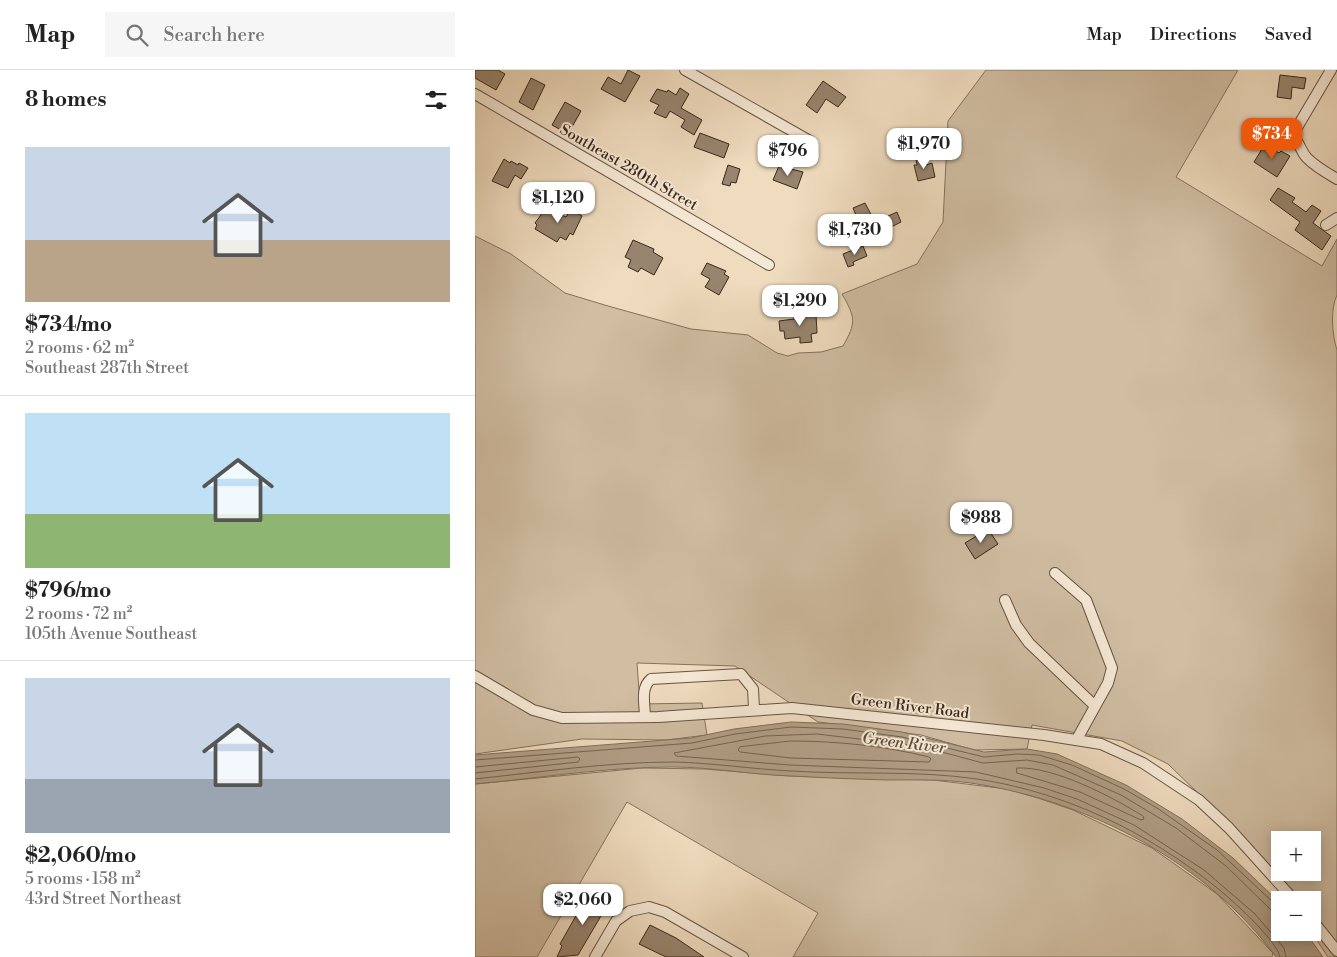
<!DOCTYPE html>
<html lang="en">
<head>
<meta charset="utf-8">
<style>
	body { margin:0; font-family:"Libre Bodoni",serif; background:#f6f6f6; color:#222; height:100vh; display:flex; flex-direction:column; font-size:19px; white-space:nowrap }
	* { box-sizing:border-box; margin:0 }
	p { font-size:16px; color:#767676 }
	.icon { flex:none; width:28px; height:28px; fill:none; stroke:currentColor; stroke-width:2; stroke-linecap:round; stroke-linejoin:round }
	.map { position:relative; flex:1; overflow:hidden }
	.details { display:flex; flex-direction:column; background:#fff; width:475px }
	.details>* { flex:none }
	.buttons { position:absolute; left:796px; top:761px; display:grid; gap:10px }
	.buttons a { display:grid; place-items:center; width:50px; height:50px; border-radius:0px; background:#fff; box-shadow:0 2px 12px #0003; font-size:25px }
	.price { position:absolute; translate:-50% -42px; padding:0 11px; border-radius:10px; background:#fff; color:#222; font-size:16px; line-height:32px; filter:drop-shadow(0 1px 2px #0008) }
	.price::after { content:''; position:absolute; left:50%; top:30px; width:15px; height:11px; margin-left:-8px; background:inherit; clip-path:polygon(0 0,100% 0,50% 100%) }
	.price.current { background:#ea580c; color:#fff }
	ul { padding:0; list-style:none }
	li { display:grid; align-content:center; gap:10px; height:265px; padding:0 25px }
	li+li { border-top:1px solid #e0e0e0 }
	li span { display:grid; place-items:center; height:155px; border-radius:0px; color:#555 }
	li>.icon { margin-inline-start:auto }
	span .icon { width:90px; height:90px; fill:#fffc; stroke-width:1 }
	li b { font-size:21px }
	h2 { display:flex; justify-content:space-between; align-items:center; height:60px; padding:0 25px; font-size:21px }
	header { display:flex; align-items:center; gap:30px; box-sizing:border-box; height:70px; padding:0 25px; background:#fff; border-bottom:1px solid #e0e0e0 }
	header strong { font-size:24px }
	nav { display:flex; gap:28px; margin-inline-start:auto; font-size:18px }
	.search { width:350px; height:45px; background:#f6f6f6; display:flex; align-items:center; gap:12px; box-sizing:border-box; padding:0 18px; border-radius:0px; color:#767676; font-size:19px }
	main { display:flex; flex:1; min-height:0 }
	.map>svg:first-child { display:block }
	.green { fill:#d0bda2; stroke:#84725e; fill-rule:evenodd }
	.water { fill:#b19e86; stroke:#816f5b }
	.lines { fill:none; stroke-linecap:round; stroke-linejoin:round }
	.shore { stroke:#756350; stroke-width:1 }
	.building { fill:#98856f; stroke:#39281a }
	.minor-casing { stroke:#665543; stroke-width:12 }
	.minor { stroke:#f5e8d5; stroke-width:10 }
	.labels { text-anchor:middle; stroke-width:4; stroke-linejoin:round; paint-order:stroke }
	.street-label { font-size:15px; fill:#39281a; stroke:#f5e8d5 }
	.water-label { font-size:16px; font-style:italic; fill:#5d4b3a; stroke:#f5e8d5 }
</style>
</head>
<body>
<header>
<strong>Map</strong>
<div class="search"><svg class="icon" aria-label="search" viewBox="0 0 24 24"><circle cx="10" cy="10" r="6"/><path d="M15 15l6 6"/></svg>Search here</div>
<nav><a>Map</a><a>Directions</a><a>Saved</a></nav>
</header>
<main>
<section class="details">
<h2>8 homes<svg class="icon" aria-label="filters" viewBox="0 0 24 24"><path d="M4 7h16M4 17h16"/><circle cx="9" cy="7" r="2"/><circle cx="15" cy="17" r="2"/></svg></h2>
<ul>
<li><span style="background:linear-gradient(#c9d6e8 60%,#b9a48a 0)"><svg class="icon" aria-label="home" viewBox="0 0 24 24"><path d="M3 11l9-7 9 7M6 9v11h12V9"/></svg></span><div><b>$734/mo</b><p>2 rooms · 62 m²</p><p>Southeast 287th Street</p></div></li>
<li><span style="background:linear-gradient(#bfe0f5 65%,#8fb573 0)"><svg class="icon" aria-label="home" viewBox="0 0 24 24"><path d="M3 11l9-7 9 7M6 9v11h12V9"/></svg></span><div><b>$796/mo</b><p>2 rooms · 72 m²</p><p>105th Avenue Southeast</p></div></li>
<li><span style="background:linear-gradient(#c9d6e8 65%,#9aa5b1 0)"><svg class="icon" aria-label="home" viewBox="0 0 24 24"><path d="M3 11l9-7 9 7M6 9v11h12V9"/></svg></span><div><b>$2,060/mo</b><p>5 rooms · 158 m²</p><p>43rd Street Northeast</p></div></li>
</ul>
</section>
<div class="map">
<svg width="862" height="887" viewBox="0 0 862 887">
	<rect width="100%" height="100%" fill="#efdbbe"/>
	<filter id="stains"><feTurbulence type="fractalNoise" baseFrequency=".004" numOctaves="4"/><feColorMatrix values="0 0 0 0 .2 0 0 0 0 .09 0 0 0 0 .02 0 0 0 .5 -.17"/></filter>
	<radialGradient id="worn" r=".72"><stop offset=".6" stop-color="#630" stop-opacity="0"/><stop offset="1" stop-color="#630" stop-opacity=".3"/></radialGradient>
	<!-- green -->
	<g class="green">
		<path d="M511 0H763L701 107 847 196 862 169V225C855 239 857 265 862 280V887H853L837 863 838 830H815L726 726 693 694 647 671 557 655 552 679 499 680 446 665 343 652 260 596 162 593 165 634 227 633 232 665 191 670 107 669 0 684V166L36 184 90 223 133 236 216 259 273 265 302 283 313 286 323 283 346 282 368 276C381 253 381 248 367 224L442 194 468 152 473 51ZM805 770H838V802H805Z"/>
		<polygon points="167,698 230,699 314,706 458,710 532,719 566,729 598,740 677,778 742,824 798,883 797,887 318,887 343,843 152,732 62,887 0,887 0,714"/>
	</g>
	<!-- water -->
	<path class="water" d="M316 652 368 654 427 662 509 682 552 679 582 684 651 715 707 749 758 788 805 833V862L831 863 848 887H801C733 794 616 732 502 714 473 709 442 710 412 710 381 709 349 708 317 706 277 705 238 697 197 697 131 697 66 708 0 714V685L216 668 259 659Z"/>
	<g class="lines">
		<!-- shore -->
		<g class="shore">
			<path d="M316 671C362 671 410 676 454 687L456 689 454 692 316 688 265 682 263 680 265 677Z"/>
			<polyline points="0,690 217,673 260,664 316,657 368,659 427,667 509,687 542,684 564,685 597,695 649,719 682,738 742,780 800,834 805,836"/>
			<polyline points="0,697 103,687 105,689 103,692 0,703"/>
			<path d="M542 698C579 696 637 727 668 746L669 749 666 750 605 722 542 703Z"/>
			<path d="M0 709C66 702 133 692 199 692 238 693 277 699 316 701 378 705 441 700 502 709 590 722 672 762 741 817 756 829 802 870 805 887"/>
			<polyline points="805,842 795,839 751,796 701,758 646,725 578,695 552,690 508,693 444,676 342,664 290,666 199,683 201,686 315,695 501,702 569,718 602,729 659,755 729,800 780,844 809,878 811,887"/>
		</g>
	</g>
	<!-- building -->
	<g class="building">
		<polygon points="0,0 23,0 30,4 21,20 0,8"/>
		<polygon points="153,0 165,6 150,32 126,19 133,7 146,14"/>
		<polygon points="805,5 831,8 829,19 817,17 816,29 802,27"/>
		<polygon points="56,8 70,15 58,40 44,32"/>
		<polygon points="348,11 371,27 363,37 351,29 342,43 331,35"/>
		<polygon points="205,18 214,24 206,38 227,50 219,65 206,57 210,50 195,41 191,48 179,43 184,35 175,31 182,19 192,22 193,20 201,25"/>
		<polygon points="90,32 106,41 93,64 77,55"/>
		<polygon points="225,63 254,74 249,88 219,77"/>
		<polygon points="790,74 804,83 806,81 815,86 802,107 779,92"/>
		<polygon points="448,88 451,95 457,93 460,107 443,111 439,95 442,95 441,89"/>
		<polygon points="29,89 35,93 36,91 43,95 44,93 53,98 46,109 40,105 33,118 17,111"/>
		<polygon points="253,95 265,99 261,113 256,112 255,116 247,114"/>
		<polygon points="304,96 328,102 322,119 298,110"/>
		<polygon points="803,118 820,128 817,132 831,142 837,135 846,141 838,153 856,166 847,180 820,160 825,152 795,130"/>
		<polygon points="390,133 400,152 422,142 426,152 391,170 378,138"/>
		<polygon points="71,138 91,147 96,139 107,146 98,165 95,163 91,170 85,167 82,172 60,159 62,155 60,153"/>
		<polygon points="158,170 179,179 178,182 188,188 179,205 166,198 163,202 153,197 156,190 150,187"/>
		<polygon points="388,176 392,186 378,192 379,195 373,197 368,184"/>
		<polygon points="232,193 251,201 249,204 254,207 244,225 230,217 235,209 226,204"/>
		<polygon points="332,244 341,245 342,263 336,264 337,272 325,273 325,267 310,269 309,261 305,261 304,251 319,249 319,245"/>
		<polygon points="513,459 523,474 500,489 490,473"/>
		<polygon points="115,821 133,834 103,885 82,887 87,876 85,874"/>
		<polygon points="175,855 201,868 229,887 191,887 164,874"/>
	</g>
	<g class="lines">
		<!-- minor casing -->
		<g class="minor-casing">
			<g id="minor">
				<polyline points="210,0 335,71"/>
				<path d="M856 0 817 66C826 73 825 81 832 88 841 97 852 103 862 109"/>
				<polyline points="0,24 294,195"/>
				<polyline points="851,155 862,148"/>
				<polyline points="580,503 611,530 637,598 633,613 602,669"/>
				<polyline points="530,530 541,555 554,573 620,636"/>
				<polyline points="0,606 58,640 87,648 183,647 317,638 569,665 626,674 668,693 724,730 754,758 819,830"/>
				<path d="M170 647C170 635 165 618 176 609L266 604 278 619 279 639"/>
				<polyline points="838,851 862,881"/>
				<polyline points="120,887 141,851 155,841 174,837 190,842 268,887"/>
			</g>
		</g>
		<!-- minor -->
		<use href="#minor" class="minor"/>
	</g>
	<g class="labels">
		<!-- street labels -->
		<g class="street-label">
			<text transform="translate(154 97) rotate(30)" y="5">Southeast 280th Street</text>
			<text transform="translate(435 636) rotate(7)" y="5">Green River Road</text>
		</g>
		<!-- water labels -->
		<g class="water-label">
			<text transform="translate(429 672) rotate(7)" y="6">Green River</text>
		</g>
	</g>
	<rect width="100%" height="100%" filter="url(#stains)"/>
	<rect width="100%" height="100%" fill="url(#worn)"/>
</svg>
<div class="buttons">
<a>+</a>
<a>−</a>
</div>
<b class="price current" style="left:797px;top:90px">$734</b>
<b class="price" style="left:449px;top:100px">$1,970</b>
<b class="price" style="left:313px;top:107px">$796</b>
<b class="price" style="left:83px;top:154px">$1,120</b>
<b class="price" style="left:380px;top:186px">$1,730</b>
<b class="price" style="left:325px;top:257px">$1,290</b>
<b class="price" style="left:506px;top:474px">$988</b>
<b class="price" style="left:108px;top:856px">$2,060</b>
</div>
</main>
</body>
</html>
